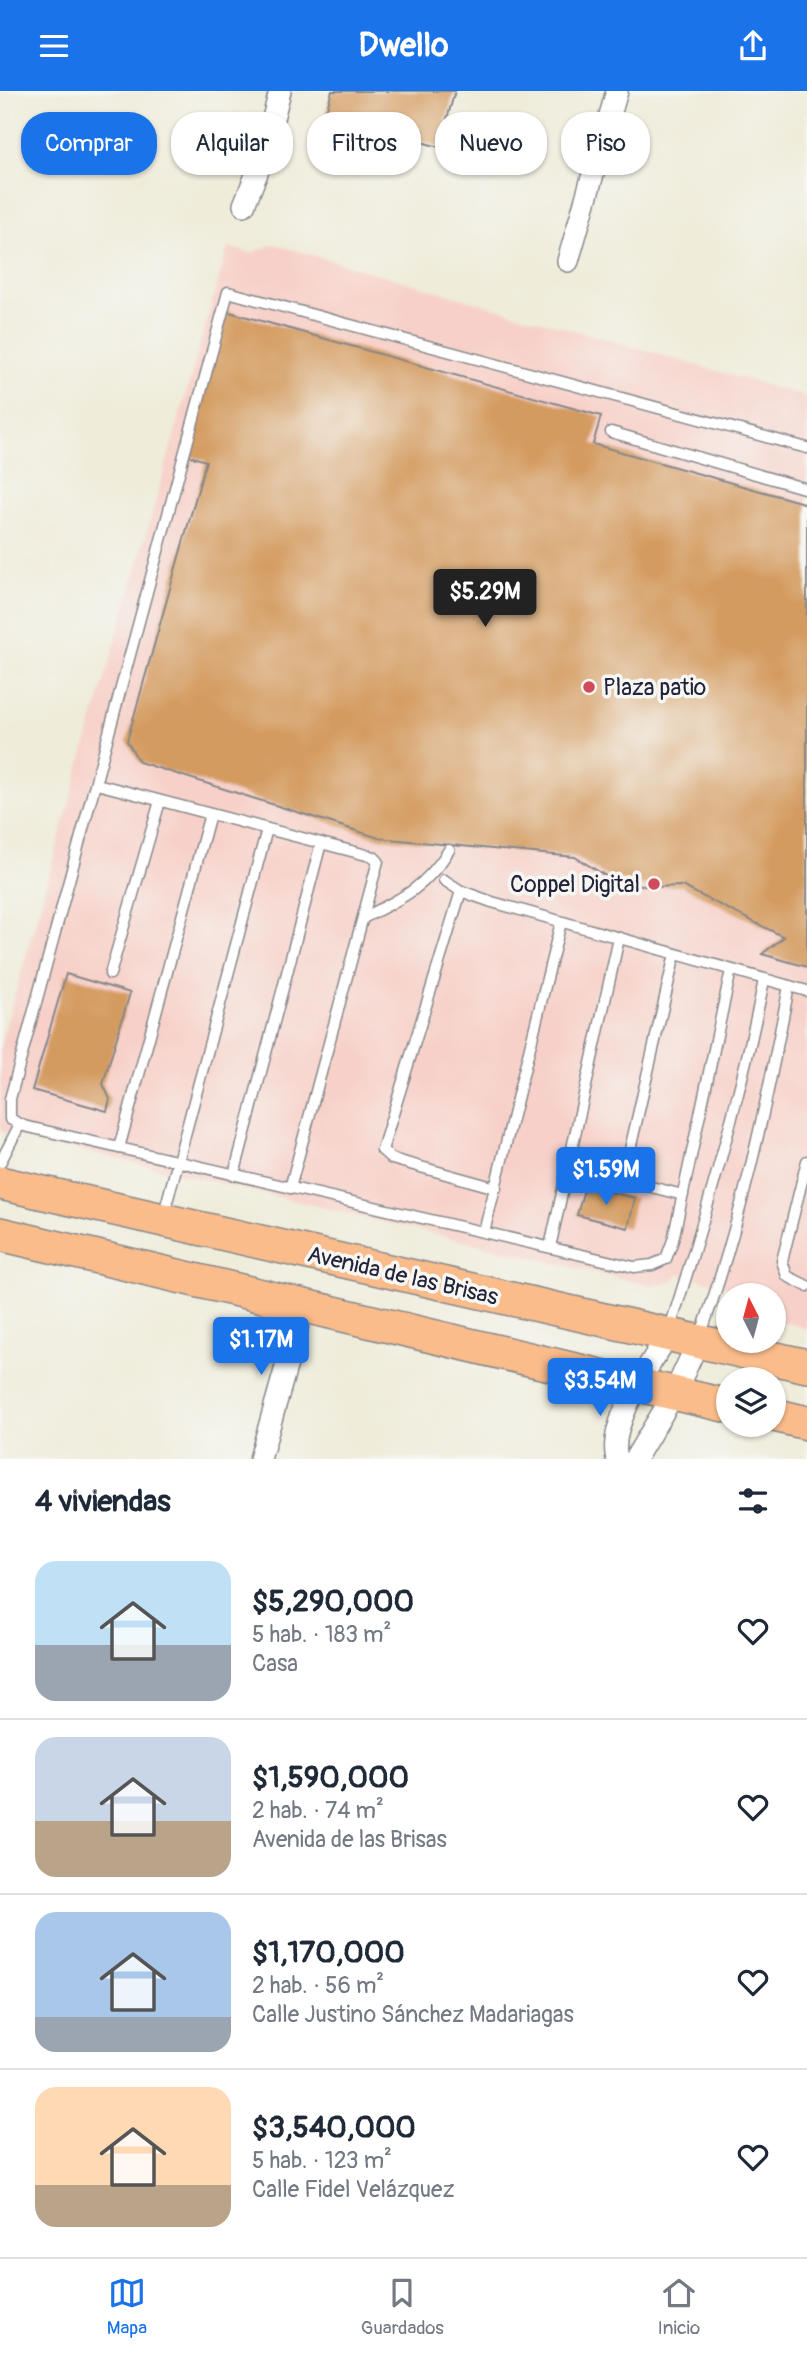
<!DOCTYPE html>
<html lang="es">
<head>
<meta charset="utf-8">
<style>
	body { margin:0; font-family:Pangolin,sans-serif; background:#f2f2f3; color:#1f2937; height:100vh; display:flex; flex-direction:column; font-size:26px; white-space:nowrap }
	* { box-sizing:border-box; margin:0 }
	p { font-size:23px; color:#747a83 }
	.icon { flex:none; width:38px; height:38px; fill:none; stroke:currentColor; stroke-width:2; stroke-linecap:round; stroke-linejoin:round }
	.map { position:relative; height:1368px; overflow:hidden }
	.drawer { display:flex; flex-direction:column; background:#fff; flex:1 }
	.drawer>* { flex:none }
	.guide { position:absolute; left:21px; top:21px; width:766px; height:63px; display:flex; gap:14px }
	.needle { width:46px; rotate:354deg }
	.tools { position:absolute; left:716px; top:1192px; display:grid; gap:14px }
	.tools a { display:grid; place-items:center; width:70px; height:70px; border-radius:50%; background:#fff; box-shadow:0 2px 5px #0004; font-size:35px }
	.price { position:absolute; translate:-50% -60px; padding:0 16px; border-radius:7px; background:#1a73e8; color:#fff; font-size:23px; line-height:46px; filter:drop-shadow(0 2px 4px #0008) }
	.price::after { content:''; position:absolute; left:50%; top:42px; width:21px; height:16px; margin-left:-10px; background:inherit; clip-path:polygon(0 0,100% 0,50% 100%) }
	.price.on { background:#222; color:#fff }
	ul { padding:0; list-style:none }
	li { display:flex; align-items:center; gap:21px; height:175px; padding:0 35px }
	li+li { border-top:2px solid #e0e1e3 }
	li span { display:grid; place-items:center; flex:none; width:196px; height:140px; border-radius:21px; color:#555 }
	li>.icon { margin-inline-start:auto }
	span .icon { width:84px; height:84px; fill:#fffc; stroke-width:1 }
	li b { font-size:30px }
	h2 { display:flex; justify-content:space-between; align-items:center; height:84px; padding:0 35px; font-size:30px }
	.pill { padding:0 24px; border-radius:28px; background:#fff; box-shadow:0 2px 5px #0004; font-size:24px; line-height:63px }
	.pill.on { background:#1a73e8; color:#fff }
	header { display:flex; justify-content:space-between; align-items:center; height:91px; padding:0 35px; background:#1a73e8; color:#fff; font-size:32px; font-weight:700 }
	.menu { display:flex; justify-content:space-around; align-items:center; height:98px; border-top:2px solid #e0e1e3; background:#fff; font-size:19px; color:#747a83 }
	.menu a { display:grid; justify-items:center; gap:4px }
	.menu .on { color:#1a73e8 }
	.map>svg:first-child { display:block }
	.built { fill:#f7d1c9 }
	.building { fill:#d49b60 }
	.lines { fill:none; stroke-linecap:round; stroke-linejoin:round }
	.service-casing { stroke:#88878a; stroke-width:13 }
	.minor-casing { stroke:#88878a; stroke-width:24 }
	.primary-casing { stroke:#88878a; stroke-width:36 }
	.service { stroke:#fff; stroke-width:10 }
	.minor { stroke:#fff; stroke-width:21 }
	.primary { stroke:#fabc8b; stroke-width:33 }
	.poi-dot { fill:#d1495b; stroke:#f6f6f2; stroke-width:2.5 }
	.labels { text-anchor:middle; stroke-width:7; stroke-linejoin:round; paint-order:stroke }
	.poi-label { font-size:23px; fill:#22223b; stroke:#f6f6f2; text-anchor:start }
	.street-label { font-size:23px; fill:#22223b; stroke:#f6f6f2 }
</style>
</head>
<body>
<header><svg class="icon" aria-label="menu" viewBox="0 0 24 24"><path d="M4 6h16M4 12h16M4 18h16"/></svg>Dwello<svg class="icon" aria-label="share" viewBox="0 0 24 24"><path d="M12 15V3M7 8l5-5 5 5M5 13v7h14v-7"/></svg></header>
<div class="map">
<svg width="807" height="1368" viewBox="0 0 807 1368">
	<rect width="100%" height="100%" fill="#f6f6f2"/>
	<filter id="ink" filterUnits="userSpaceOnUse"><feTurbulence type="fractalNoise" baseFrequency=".0143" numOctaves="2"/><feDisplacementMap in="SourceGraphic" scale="14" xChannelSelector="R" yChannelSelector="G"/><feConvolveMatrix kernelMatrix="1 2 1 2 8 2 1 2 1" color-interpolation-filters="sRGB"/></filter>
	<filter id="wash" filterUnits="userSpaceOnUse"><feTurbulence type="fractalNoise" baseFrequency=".00686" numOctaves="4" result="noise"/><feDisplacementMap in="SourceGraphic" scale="28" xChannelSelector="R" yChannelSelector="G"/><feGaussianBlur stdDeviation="1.57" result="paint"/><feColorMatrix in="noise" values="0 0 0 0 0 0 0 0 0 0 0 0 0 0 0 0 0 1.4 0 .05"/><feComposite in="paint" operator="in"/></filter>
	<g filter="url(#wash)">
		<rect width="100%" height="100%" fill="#efecda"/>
		<!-- built -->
		<polygon class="built" points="274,153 807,306 807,1238 774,1228 774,1204 748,1204 747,1200 679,1183 667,1193 652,1195 0,1040 0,955 228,156 251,162"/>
		<g id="blocks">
			<!-- building -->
			<g class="building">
				<polygon points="332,0 455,0 439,56 325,24"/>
				<polygon points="226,220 601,325 593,353 807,413 807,876 762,863 784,846 682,795 649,796 606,785 575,766 379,747 139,671 127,650 206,370 186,364"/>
				<polygon points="66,883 130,902 103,993 110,1008 107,1020 32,999"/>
				<polygon points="585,1095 635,1107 628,1137 577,1124"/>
			</g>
		</g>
	</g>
	<g filter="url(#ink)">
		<use href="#blocks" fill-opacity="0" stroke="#88878a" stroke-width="2"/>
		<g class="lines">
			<!-- service casing -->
			<g class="service-casing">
				<g id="service">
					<polyline points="611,341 807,398"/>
					<polyline points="97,693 374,766 378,770 290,1097"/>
					<polyline points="444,789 461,800 492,811 807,900"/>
					<polyline points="461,800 382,1059 392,1068 496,1097"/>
					<path d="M365 826C403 807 426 796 449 759"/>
					<polyline points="731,879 673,1149 666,1168 652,1174 634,1176 24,1035 10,1028 10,1008 228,201 807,357"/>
					<polyline points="110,883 160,710"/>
					<polyline points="119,1057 210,723"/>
					<polyline points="807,1070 782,1170 787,1185 807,1195"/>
					<polyline points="0,1072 20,1033"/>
					<polyline points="568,1075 683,1104"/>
					<polyline points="234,1084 321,752"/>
					<polyline points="623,1089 675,863"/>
					<polyline points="163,1126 267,738"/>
					<polyline points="484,1141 561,831"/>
					<polyline points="550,1156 619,847"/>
					<path d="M669 1240C706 1124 740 1008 764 889"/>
					<path d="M699 1248C741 1134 766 1015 789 895"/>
				</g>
			</g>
			<!-- minor casing -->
			<g class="minor-casing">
				<g id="minor">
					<polyline points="244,114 263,67 280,0"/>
					<polyline points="568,170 617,0"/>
					<polyline points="260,1368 303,1216"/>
					<path d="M617 1368C607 1333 650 1274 668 1244"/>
					<polyline points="635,1368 674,1303 698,1251"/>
				</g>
			</g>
			<!-- primary casing -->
			<g class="primary-casing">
				<g id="primary">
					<polyline points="0,1092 807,1275"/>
					<polyline points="0,1143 728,1315"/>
					<polyline points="774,1324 807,1332"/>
				</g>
			</g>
			<!-- service -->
			<use href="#service" class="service"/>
			<!-- minor -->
			<use href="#minor" class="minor"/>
			<!-- primary -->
			<use href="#primary" class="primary"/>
		</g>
	</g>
	<!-- markers -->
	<g class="poi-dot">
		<circle cx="589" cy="596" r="7"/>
		<circle cx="654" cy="793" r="7"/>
	</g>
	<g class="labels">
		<!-- poi labels -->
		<g class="poi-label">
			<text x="603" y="604">Plaza patio</text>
			<text x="640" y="801" text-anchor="end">Coppel Digital</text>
		</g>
		<!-- street labels -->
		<g class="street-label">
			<text transform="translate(403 1184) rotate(13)" y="8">Avenida de las Brisas</text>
		</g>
	</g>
</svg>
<div class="tools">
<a><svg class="needle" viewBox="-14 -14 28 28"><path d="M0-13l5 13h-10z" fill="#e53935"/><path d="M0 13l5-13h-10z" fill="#747a83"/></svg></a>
<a><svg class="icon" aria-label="layers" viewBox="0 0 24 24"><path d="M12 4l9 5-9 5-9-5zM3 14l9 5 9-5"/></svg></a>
</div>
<b class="price on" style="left:485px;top:538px">$5.29M</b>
<b class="price" style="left:606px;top:1116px">$1.59M</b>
<b class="price" style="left:261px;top:1286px">$1.17M</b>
<b class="price" style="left:600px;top:1327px">$3.54M</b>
<div class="guide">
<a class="pill on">Comprar</a>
<a class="pill">Alquilar</a>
<a class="pill">Filtros</a>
<a class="pill">Nuevo</a>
<a class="pill">Piso</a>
</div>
</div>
<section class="drawer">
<h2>4 viviendas<svg class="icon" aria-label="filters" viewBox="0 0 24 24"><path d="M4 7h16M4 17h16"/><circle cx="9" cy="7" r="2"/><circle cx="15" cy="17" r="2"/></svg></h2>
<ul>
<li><span style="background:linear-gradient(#bfe0f5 60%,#9aa5b1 0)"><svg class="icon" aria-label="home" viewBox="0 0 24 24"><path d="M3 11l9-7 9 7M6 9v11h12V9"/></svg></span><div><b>$5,290,000</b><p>5 hab. · 183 m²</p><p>Casa</p></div><svg class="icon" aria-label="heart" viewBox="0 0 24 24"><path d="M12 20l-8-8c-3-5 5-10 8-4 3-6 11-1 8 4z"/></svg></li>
<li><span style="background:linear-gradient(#c9d6e8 60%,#b9a48a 0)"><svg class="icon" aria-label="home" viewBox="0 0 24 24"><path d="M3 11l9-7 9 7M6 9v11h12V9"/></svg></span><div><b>$1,590,000</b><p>2 hab. · 74 m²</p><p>Avenida de las Brisas</p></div><svg class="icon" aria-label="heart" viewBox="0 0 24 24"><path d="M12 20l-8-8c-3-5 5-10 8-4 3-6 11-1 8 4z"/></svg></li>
<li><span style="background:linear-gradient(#a9c7e8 75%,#9aa5b1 0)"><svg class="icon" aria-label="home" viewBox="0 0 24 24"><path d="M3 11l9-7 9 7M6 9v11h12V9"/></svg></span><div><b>$1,170,000</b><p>2 hab. · 56 m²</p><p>Calle Justino Sánchez Madariagas</p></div><svg class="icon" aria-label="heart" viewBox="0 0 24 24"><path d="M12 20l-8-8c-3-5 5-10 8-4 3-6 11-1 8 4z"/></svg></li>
<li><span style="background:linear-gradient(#ffd9b3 70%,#b9a48a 0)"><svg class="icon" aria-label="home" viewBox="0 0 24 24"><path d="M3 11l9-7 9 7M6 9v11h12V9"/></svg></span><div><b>$3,540,000</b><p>5 hab. · 123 m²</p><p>Calle Fidel Velázquez</p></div><svg class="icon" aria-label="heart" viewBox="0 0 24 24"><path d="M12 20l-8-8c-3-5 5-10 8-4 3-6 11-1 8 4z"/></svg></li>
</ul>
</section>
<nav class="menu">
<a class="on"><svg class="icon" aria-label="map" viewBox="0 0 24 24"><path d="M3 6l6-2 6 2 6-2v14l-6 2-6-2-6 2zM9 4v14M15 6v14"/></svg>Mapa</a>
<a><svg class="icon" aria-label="saved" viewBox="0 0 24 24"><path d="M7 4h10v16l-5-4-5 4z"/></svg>Guardados</a>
<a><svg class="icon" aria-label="home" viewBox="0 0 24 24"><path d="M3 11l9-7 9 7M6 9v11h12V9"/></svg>Inicio</a>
</nav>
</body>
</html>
